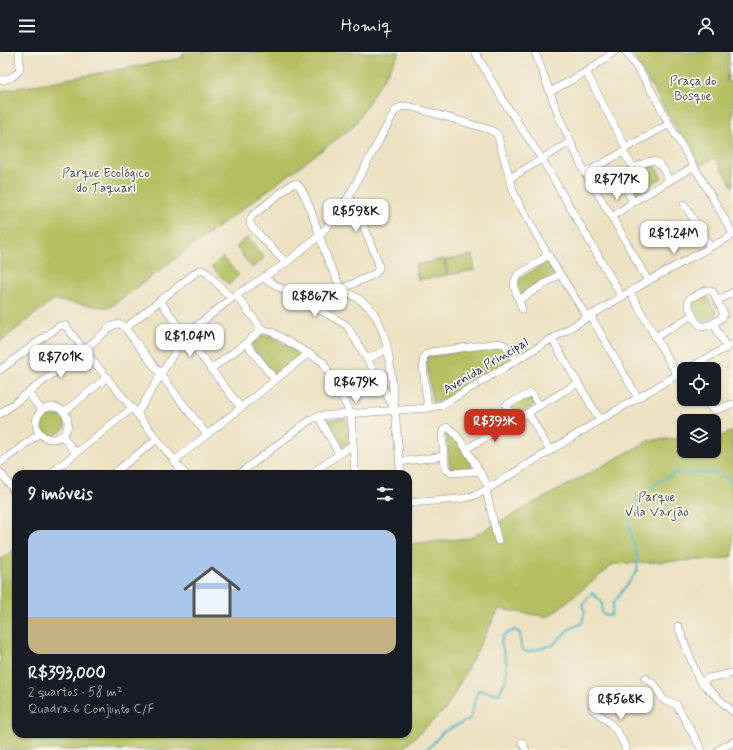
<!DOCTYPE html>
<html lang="pt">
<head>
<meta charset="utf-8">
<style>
	body { margin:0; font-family:Mynerve,sans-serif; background:#20242c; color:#f1f3f6; height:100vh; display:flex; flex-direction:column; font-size:15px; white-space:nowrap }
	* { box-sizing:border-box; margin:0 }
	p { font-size:13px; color:#9ea1a6 }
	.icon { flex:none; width:22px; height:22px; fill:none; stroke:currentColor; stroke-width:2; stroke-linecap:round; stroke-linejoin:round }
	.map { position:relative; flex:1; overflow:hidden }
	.side { position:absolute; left:12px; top:418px; width:400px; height:268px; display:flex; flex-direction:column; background:#171b24; border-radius:12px; box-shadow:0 1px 3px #0004 }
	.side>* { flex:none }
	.buttons { position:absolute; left:677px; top:310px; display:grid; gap:8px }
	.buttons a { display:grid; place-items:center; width:44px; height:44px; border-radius:8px; background:#171b24; box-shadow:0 1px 3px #0004; font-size:20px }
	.price { position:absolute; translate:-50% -34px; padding:0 9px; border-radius:8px; background:#fff; color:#222; font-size:13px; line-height:26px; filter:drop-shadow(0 1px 2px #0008) }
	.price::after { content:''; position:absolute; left:50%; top:24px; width:12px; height:9px; margin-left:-6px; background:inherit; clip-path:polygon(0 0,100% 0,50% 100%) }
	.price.current { background:#c8321e; color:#fff }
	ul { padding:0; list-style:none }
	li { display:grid; align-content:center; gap:8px; height:212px; padding:0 16px }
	li span { display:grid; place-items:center; height:124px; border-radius:12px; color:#555 }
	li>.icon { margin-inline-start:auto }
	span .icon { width:72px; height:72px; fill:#fffc; stroke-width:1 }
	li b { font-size:17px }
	h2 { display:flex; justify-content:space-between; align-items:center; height:48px; padding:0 16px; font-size:17px }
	header { display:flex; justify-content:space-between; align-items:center; height:52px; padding:0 16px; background:#171b24; font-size:18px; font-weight:600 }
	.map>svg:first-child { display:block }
	.green { fill:#b3bf61; stroke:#677760 }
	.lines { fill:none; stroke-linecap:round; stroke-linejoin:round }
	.stream { stroke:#49b7c4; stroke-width:2 }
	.minor-casing { stroke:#848890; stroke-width:8 }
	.minor { stroke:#fff; stroke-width:7 }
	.labels { text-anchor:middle; stroke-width:3.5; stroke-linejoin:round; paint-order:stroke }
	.park-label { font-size:13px; fill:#495a5f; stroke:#f7f3e8 }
	.street-label { font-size:13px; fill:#1b2f5e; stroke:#f7f3e8 }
</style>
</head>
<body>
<header><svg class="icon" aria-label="menu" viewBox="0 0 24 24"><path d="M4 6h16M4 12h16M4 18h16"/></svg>Homiq<svg class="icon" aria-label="person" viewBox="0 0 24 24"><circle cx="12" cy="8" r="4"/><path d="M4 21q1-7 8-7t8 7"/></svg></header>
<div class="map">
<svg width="733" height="698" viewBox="0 0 733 698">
	<rect width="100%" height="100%" fill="#f7f3e8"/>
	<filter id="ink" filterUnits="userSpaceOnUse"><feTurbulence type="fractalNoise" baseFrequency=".025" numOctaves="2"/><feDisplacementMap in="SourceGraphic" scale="8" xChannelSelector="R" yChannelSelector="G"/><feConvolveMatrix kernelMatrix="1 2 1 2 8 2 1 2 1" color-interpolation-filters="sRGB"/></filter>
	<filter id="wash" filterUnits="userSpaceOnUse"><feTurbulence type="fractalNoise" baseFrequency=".012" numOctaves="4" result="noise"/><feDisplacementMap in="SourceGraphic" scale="16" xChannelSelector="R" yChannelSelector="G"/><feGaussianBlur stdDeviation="0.9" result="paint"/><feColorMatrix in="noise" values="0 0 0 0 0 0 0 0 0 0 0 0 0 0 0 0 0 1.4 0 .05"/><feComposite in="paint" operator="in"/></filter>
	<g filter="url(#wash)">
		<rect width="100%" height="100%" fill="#ece2c2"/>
		<!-- green -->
		<g class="green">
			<polygon points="183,0 400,0 353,75 109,256 53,248 0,290 0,39 182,6"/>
			<polygon points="631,0 729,0 727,29 733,32 733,135 715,106 699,114"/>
			<polygon points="653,110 662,126 633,143 623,127"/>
			<polygon points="248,185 264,206 252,216 236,195"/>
			<polygon points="472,203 475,218 448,223 445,208"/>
			<polygon points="222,205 239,223 229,233 212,215"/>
			<polygon points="444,207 447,223 418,228 415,213"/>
			<polygon points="547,210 555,222 521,243 518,228"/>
			<polygon points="705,242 717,262 703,270 691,250"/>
			<polygon points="270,283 302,303 275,323 250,292 259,284"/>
			<polygon points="500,294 504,297 510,307 443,348 437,350 432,350 426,305"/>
			<polygon points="529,342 535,352 515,364 509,353"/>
			<path d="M49 357C59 357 66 366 65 376L54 385 48 384 39 371 40 367Z"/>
			<polygon points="345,366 347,369 349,390 341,396 324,373 325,369"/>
			<polygon points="733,379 733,504 722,507 614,512 548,565 499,557 446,657 401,698 0,698 0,508 16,496 16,682 408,682 408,492 470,486 650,388 684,386 684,399 714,399 714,385 718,385"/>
			<polygon points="452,380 469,407 472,417 450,416 446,381"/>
		</g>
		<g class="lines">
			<!-- stream -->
			<polyline class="stream" points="427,698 443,680 470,667 478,638 499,642 506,627 507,613 501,590 504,583 514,578 520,581 521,596 526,600 553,593 569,577 582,571 585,560 582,553 592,541 602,550 602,562 611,564 614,550 637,519 638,507 629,475 630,461 638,447 652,434 675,421 721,421 733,432"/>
		</g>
	</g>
	<g filter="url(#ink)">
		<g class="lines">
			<!-- minor casing -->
			<g class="minor-casing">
				<g id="minor">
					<polyline points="475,0 504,50 542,107 622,245"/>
					<polyline points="535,0 560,67 585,121 612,165 648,229"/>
					<polyline points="626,0 644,26 656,47 669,72 719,157 733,182"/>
					<polyline points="733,0 732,15 733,21"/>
					<polyline points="586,20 626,96"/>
					<path d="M0 28C11 27 14 25 20 17L19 0"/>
					<polyline points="550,40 586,20 614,0"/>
					<polyline points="623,100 634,116"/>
					<polyline points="585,121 623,100 626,96 669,72"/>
					<polyline points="510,126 570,90"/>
					<path d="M633 150 622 130V127C626 120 650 105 657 110 663 114 666 123 669 128"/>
					<polyline points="684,152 710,195"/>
					<polyline points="612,165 633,150 693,115"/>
					<path d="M286 211 253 176C249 171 249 168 253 163L292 132H297C307 139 322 194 328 208 332 218 337 227 341 237"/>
					<polyline points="263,226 343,271 347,274 367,307 393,354"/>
					<path d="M341 237C352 243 365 249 373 260 389 284 390 312 393 339 396 367 398 394 401 422"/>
					<polyline points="341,237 375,222 379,216 378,210 359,162 349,144"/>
					<path d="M706 238H709L713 240 724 262C721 270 710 272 703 275 694 271 690 259 688 250L689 247Z"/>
					<polyline points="630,240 677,323"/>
					<polyline points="236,243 262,277"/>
					<path d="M519 248C515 238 512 233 517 224L548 203"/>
					<polyline points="160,249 185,283 241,356"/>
					<polyline points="717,249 733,240"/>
					<polyline points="522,257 519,248 560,222"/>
					<polyline points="590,263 638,346"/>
					<polyline points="713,271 727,296"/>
					<polyline points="125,276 199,218 202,218 207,221 231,246"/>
					<polyline points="262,277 272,280 323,310 351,362 355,422"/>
					<polyline points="655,285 693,263"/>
					<polyline points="552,287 600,368"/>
					<polyline points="246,291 275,328"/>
					<polyline points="367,307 388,297"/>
					<polyline points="211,317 246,291 262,277"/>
					<polyline points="687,317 733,292"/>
					<polyline points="0,318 59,274 62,273 66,274 84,298 137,362 185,422"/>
					<polyline points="28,341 42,358"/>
					<path d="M705 347C708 352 710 358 716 358L733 352"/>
					<circle cx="52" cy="371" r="16"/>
					<path d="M428 356C427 347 421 312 424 305 425 302 428 301 431 300L499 291 505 293 516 308"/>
					<polyline points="64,360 107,325"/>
					<polyline points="528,361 550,399"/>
					<polyline points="0,362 84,298 112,274 119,272 122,273 125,276 207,383"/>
					<path d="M137 362 185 283 236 243 286 211 319 184 336 164 349 144 395 59C400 54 405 54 412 55L491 78 497 82 515 144 548 203 587 265"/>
					<polyline points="318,364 339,402"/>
					<polyline points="514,368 506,353 530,341 533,343 539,354"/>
					<polyline points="62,384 76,401"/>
					<polyline points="466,397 578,331"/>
					<polyline points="174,409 309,301"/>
					<polyline points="399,410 444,404"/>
					<polyline points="0,411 40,381"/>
					<path d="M479 419 452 421 447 418 445 415 442 382 444 377 447 375C459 380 482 424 489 436"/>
					<polyline points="0,420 16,441"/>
					<polyline points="50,422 132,356"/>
					<polyline points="113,422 157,387"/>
					<polyline points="173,422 180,416"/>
					<polyline points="239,422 302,374 312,367 318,364 428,356 442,353 648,229 733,183"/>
					<polyline points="312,422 320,415 353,393"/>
					<polyline points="486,438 498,489"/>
					<path d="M408 451 459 447C469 446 477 443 486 438L600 368 684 319"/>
					<polyline points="678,574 698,626 703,632 733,660"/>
					<polyline points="645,626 655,633 662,646 665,649 676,652 702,698"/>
					<polyline points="703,632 705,628 708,626 733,621"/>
					<path d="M592 657C609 669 619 677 626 698"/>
					<polyline points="522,690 526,698"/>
					<polyline points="718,698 733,690"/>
				</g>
			</g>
			<!-- minor -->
			<use href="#minor" class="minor"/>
		</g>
	</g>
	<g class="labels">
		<!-- park labels -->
		<g class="park-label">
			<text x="693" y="33">Praça do<tspan x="693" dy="15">Bosque</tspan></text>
			<text x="106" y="125">Parque Ecológico<tspan x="106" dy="15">do Taquari</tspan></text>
			<text x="657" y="449">Parque<tspan x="657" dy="15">Vila Varjão</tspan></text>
		</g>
		<!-- street labels -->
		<g class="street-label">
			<text transform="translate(485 313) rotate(-31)" y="5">Avenida Principal</text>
		</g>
	</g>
</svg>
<div class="buttons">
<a><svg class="icon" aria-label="locate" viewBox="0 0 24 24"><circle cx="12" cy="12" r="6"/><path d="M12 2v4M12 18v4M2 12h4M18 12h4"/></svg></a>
<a><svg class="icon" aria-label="layers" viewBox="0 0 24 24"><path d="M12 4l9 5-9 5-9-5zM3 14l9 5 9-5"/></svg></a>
</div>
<b class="price" style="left:617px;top:149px">R$717K</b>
<b class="price" style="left:356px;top:181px">R$598K</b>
<b class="price" style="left:674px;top:203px">R$1.24M</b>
<b class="price" style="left:315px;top:266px">R$867K</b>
<b class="price" style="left:190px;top:306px">R$1.04M</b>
<b class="price" style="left:61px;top:327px">R$701K</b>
<b class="price" style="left:356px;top:352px">R$679K</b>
<b class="price current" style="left:495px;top:391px">R$393K</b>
<b class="price" style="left:621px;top:669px">R$568K</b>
<section class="side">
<h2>9 imóveis<svg class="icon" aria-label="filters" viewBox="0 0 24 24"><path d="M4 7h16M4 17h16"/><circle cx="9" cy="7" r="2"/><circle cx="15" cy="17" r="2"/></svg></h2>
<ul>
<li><span style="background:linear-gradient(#a9c7e8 70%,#c2b280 0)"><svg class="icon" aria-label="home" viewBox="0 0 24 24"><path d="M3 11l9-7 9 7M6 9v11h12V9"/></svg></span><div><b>R$393,000</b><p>2 quartos · 58 m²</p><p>Quadra 6 Conjunto C/F</p></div></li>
</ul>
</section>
</div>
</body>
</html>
